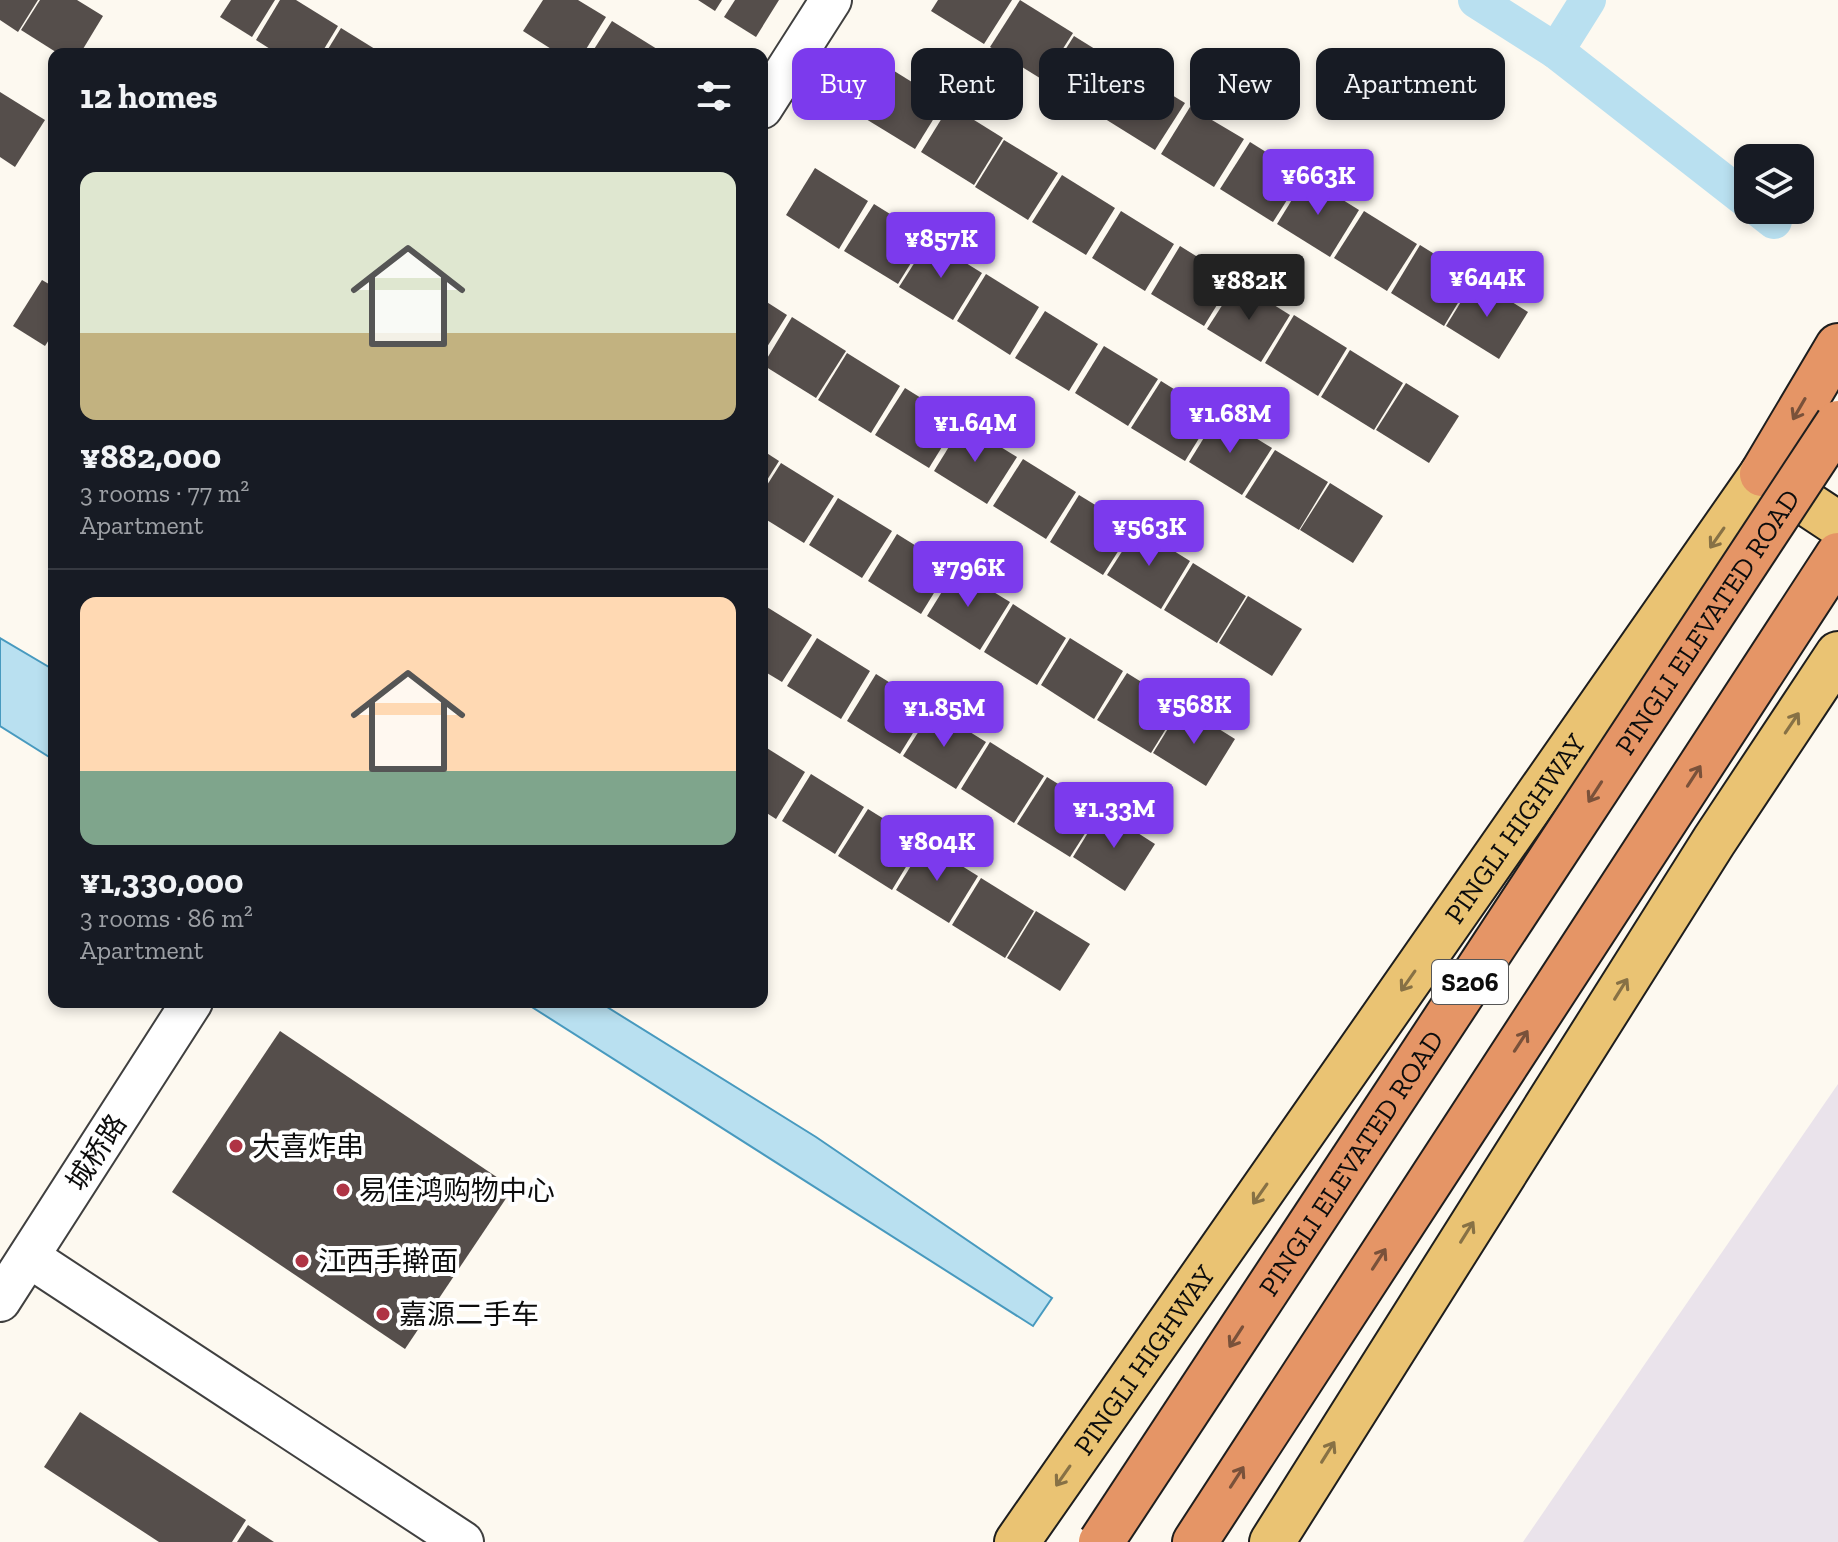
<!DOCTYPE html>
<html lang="en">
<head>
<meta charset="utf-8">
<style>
	body { margin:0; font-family:"Zilla Slab","Noto Sans SC",serif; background:#242831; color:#f1f3f6; height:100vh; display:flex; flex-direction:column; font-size:30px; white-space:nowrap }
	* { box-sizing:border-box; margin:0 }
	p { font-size:26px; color:#9ea1a6 }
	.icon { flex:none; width:44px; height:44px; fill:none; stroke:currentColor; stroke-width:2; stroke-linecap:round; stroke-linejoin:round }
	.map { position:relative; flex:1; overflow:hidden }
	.side { position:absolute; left:48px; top:48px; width:720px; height:960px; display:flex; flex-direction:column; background:#171b24; border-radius:16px; box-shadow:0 4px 12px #0003 }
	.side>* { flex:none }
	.top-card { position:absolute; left:792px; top:48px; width:760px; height:72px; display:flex; gap:16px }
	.buttons { position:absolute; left:1734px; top:144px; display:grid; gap:16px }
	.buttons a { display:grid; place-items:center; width:80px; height:80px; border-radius:16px; background:#171b24; box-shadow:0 4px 12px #0003; font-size:40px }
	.price { position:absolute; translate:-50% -68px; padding:0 18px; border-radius:8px; background:#7c3aed; color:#fff; font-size:26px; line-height:52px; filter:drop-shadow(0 2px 4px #0008) }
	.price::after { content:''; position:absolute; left:50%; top:48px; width:24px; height:18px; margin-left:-12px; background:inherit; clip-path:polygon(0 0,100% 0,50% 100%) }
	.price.active { background:#222; color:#fff }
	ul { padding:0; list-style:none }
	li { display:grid; align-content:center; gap:16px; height:424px; padding:0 32px }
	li+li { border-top:2px solid #363941 }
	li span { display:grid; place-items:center; height:248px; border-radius:16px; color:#555 }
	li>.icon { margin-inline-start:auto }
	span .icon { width:144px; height:144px; fill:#fffc; stroke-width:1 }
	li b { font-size:34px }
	h2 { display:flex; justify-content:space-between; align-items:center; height:96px; padding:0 32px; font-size:34px }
	.chip { padding:0 28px; border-radius:16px; background:#171b24; box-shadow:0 4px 12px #0003; font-size:28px; line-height:72px }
	.chip.active { background:#7c3aed; color:#fff }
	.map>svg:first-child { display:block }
	.industrial { fill:#eae3eb }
	.water { fill:#b9e0f0; stroke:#489abf; stroke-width:2 }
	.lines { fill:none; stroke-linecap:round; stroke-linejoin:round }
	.canal { stroke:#b9e0f0; stroke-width:36 }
	.building { fill:#554e4b }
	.street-casing { stroke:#404040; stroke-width:44 }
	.primary-casing { stroke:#1e1e1e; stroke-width:48 }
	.highway-casing { stroke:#1e1e1e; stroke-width:48 }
	.street { stroke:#fff; stroke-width:40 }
	.primary { stroke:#eac373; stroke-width:44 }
	.highway { stroke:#e59566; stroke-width:44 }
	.highway-bridge-casing { stroke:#1e1e1e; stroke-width:48; stroke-linecap:butt }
	.highway-bridge { stroke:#e59566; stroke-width:44 }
	.oneway { stroke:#79513a }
	.oneway2 { stroke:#877145 }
	.poi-dot { fill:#af3444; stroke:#fff; stroke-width:3 }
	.labels { text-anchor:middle; stroke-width:8; stroke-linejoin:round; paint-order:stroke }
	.shield { fill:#fff; stroke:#565656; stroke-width:2 }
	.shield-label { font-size:26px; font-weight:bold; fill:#0d0d0d }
	.street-label { font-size:28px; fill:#0d0d0d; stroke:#fff }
	.poi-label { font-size:28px; fill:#0d0d0d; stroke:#fff; text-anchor:start }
</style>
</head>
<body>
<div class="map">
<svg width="1838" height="1542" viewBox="0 0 1838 1542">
	<rect width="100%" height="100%" fill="#fdf9f0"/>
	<!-- industrial -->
	<polygon class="industrial" points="1838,1084 1838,1542 1523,1542 1649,1358"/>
	<!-- water -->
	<g class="water">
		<polygon points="0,638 54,670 54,760 0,726"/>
		<polygon points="524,1002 599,1002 816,1137 1052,1298 1033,1326"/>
	</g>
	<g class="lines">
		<!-- canal -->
		<g class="canal">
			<polyline points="1476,0 1556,51 1588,0"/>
			<polyline points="1556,51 1748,201"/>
			<polyline points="1760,210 1774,221"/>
		</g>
	</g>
	<!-- building -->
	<g class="building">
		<polygon points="0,0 38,0 18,32 0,20"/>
		<polygon points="40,0 77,0 103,16 80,54 59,54 21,30"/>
		<polygon points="231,0 275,0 252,37 220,17"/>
		<polygon points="280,0 296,0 338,26 321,54 278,54 256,40"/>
		<polygon points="543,0 578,0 606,17 583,54 559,54 523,31"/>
		<polygon points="698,0 722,0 715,11"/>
		<polygon points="735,0 779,0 756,37 724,17"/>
		<polygon points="938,0 1012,0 984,44 931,11"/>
		<polygon points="1020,0 1073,33 1043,80 990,47"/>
		<polygon points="612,21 665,54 591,54"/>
		<polygon points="341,28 383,54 325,54"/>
		<polygon points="1074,36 1127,69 1098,116 1044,83"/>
		<polygon points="891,69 944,102 915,149 861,116"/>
		<polygon points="1131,70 1185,103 1155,150 1102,117"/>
		<polygon points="0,92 45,120 15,167 0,157"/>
		<polygon points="950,105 1003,138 974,185 921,152"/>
		<polygon points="1190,107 1244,139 1214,187 1161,154"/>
		<polygon points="1004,140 1058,173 1028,220 975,187"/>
		<polygon points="1250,142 1303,175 1273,222 1220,189"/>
		<polygon points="815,168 868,201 839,249 786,215"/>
		<polygon points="1062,175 1115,208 1086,255 1032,222"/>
		<polygon points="1306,177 1359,210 1330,257 1277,224"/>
		<polygon points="874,204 927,237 898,284 844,251"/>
		<polygon points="1121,211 1174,244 1145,291 1092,258"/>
		<polygon points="1364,211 1417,244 1387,291 1334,258"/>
		<polygon points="929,240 982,273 953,320 899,287"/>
		<polygon points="1420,245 1473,278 1444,326 1391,293"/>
		<polygon points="1180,246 1233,279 1204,326 1151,294"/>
		<polygon points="986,274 1039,307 1010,355 957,321"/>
		<polygon points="1475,279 1528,312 1499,359 1446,326"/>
		<polygon points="42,280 54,287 54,332 45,346 13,326"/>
		<polygon points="1237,282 1290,315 1261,362 1207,329"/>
		<polygon points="762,299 787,315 762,355"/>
		<polygon points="1045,311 1098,344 1069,391 1015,358"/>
		<polygon points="1294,315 1347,348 1318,396 1265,363"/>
		<polygon points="792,317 846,351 816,398 763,365"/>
		<polygon points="1104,346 1158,379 1128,426 1075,393"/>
		<polygon points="1350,350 1403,383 1374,430 1321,397"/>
		<polygon points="847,353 900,386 871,433 818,400"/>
		<polygon points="1161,381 1214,414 1185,461 1131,428"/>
		<polygon points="1406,383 1459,416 1429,463 1376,430"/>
		<polygon points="905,388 958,421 929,468 875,435"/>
		<polygon points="1218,415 1272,448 1242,495 1189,462"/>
		<polygon points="963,424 1017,457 987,504 934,471"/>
		<polygon points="762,450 779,461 762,488"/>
		<polygon points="1275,450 1328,482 1299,530 1245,497"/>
		<polygon points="1023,459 1076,492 1046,539 993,506"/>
		<polygon points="781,463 834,496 804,543 762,517 762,493"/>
		<polygon points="1330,483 1383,516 1353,563 1300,530"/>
		<polygon points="1079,495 1133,528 1103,575 1050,542"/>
		<polygon points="838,498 892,531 862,578 809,545"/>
		<polygon points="1137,528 1190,561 1161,609 1107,575"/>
		<polygon points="897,534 950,567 921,614 868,581"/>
		<polygon points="1193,563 1246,596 1217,643 1164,610"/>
		<polygon points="956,569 1010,602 980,650 927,616"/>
		<polygon points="1248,596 1302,629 1272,676 1219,643"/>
		<polygon points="762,604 812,635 782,682 762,670"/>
		<polygon points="1013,604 1066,638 1037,685 984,652"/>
		<polygon points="817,638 870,671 841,719 787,686"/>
		<polygon points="1070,638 1123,671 1094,719 1041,685"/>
		<polygon points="1127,673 1180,706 1151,753 1097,720"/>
		<polygon points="876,674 929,707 900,754 847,721"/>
		<polygon points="1182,706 1235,739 1206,786 1153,753"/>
		<polygon points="933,709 986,742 956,789 903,756"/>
		<polygon points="990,742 1044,776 1014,823 961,789"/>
		<polygon points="762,745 805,772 776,819 762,810"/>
		<polygon points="811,774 864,807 835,854 782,821"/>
		<polygon points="1047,777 1100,810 1070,857 1017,824"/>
		<polygon points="868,809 921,842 892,890 838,856"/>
		<polygon points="1102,810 1155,844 1125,891 1073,857"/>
		<polygon points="925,843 978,876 949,923 896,890"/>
		<polygon points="981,878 1034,911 1005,958 952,925"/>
		<polygon points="1036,911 1090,944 1060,991 1007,958"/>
		<polygon points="280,1031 513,1188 405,1349 172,1192"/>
		<polygon points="80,1412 246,1520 232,1542 159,1542 44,1467"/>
		<polygon points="248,1525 274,1542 237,1542"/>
	</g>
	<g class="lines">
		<!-- street casing -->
		<g class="street-casing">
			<g id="street">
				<polyline points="762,108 831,0"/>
				<polyline points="29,1257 463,1542"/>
				<polyline points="0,1301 192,1002"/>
			</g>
		</g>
		<!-- primary casing -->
		<g class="primary-casing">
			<g id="primary">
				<path id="s1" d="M1017 1542 1762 474 1838 524"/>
				<polyline points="1272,1542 1714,841 1838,654"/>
			</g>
		</g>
		<!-- highway casing -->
		<g class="highway-casing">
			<g id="highway">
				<polyline points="1762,474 1838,346"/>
				<polyline points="1195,1542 1838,555"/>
			</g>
		</g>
		<!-- street -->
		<use href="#street" class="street"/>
		<!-- primary -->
		<use href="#primary" class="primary"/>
		<!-- highway -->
		<use href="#highway" class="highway"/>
		<!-- highway-bridge casing -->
		<g class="highway-bridge-casing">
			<g id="highway-bridge">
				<path id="s2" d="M1101 1542 1838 423"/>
			</g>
		</g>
		<!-- highway-bridge -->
		<use href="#highway-bridge" class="highway-bridge"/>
	</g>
	<!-- one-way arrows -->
	<defs><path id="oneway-shaft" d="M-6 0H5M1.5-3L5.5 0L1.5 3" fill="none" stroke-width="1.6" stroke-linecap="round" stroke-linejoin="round" transform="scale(2)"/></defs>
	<g class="oneway">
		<use href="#oneway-shaft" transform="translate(1799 409) rotate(120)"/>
		<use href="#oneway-shaft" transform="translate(1694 776) rotate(-57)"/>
		<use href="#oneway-shaft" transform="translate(1595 792) rotate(123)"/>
		<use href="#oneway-shaft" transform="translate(1521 1041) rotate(-57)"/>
		<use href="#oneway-shaft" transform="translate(1379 1259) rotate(-57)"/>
		<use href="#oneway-shaft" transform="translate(1236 1337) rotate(123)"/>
		<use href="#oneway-shaft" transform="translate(1237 1477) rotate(-57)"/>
	</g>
	<g class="oneway2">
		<use href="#oneway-shaft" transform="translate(1717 538) rotate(125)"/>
		<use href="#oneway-shaft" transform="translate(1792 723) rotate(-56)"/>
		<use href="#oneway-shaft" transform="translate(1408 981) rotate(125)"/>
		<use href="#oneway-shaft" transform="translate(1621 989) rotate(-58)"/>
		<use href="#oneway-shaft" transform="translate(1260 1194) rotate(125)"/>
		<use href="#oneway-shaft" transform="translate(1467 1232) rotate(-58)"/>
		<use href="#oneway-shaft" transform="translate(1328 1452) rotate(-58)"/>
		<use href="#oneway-shaft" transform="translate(1063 1476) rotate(125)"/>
	</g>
	<!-- markers -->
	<g class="poi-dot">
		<circle cx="236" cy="1146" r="8"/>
		<circle cx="343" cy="1190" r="8"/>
		<circle cx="302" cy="1261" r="8"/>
		<circle cx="383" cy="1314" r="8"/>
	</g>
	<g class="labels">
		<!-- shield labels -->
		<rect class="shield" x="1432" y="960" width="76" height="44" rx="6"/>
		<g class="shield-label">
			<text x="1470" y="991">S206</text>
		</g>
		<!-- street labels -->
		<g class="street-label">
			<text dy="10" stroke="none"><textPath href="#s2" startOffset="1102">PINGLI ELEVATED ROAD</textPath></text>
			<text dy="10" stroke="none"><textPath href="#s1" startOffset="870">PINGLI HIGHWAY</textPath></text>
			<text transform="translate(96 1152) rotate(-57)" y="10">城桥路</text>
			<text dy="10" stroke="none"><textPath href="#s2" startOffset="454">PINGLI ELEVATED ROAD</textPath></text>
			<text dy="10" stroke="none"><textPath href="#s1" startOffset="222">PINGLI HIGHWAY</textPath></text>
		</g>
		<!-- poi labels -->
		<g class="poi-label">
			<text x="252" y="1156">大喜炸串</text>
			<text x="359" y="1200">易佳鸿购物中心</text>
			<text x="318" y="1271">江西手擀面</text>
			<text x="399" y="1324">嘉源二手车</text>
		</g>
	</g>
</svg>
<div class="buttons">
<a><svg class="icon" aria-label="layers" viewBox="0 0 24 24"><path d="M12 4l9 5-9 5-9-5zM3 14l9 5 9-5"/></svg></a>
</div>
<b class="price" style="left:1318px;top:217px">¥663K</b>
<b class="price" style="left:941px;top:280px">¥857K</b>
<b class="price" style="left:1487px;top:319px">¥644K</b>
<b class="price active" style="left:1249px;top:322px">¥882K</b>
<b class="price" style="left:1230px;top:455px">¥1.68M</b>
<b class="price" style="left:975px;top:464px">¥1.64M</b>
<b class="price" style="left:1149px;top:568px">¥563K</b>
<b class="price" style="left:968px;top:609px">¥796K</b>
<b class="price" style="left:1194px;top:746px">¥568K</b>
<b class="price" style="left:944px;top:749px">¥1.85M</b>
<b class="price" style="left:1114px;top:850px">¥1.33M</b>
<b class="price" style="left:937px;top:883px">¥804K</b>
<div class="top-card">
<a class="chip active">Buy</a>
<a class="chip">Rent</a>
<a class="chip">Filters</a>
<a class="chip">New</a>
<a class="chip">Apartment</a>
</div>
<section class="side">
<h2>12 homes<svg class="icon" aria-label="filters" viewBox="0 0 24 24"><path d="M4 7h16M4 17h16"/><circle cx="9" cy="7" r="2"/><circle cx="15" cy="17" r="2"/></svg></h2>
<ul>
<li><span style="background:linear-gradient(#dfe7d0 65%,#c2b280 0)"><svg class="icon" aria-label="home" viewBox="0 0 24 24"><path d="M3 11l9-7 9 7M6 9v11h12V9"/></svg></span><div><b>¥882,000</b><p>3 rooms · 77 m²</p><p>Apartment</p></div></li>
<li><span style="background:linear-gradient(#ffd9b3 70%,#7fa58c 0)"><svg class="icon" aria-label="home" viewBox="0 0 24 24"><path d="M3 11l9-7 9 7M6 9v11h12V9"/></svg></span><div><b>¥1,330,000</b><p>3 rooms · 86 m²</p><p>Apartment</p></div></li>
</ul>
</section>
</div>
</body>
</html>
